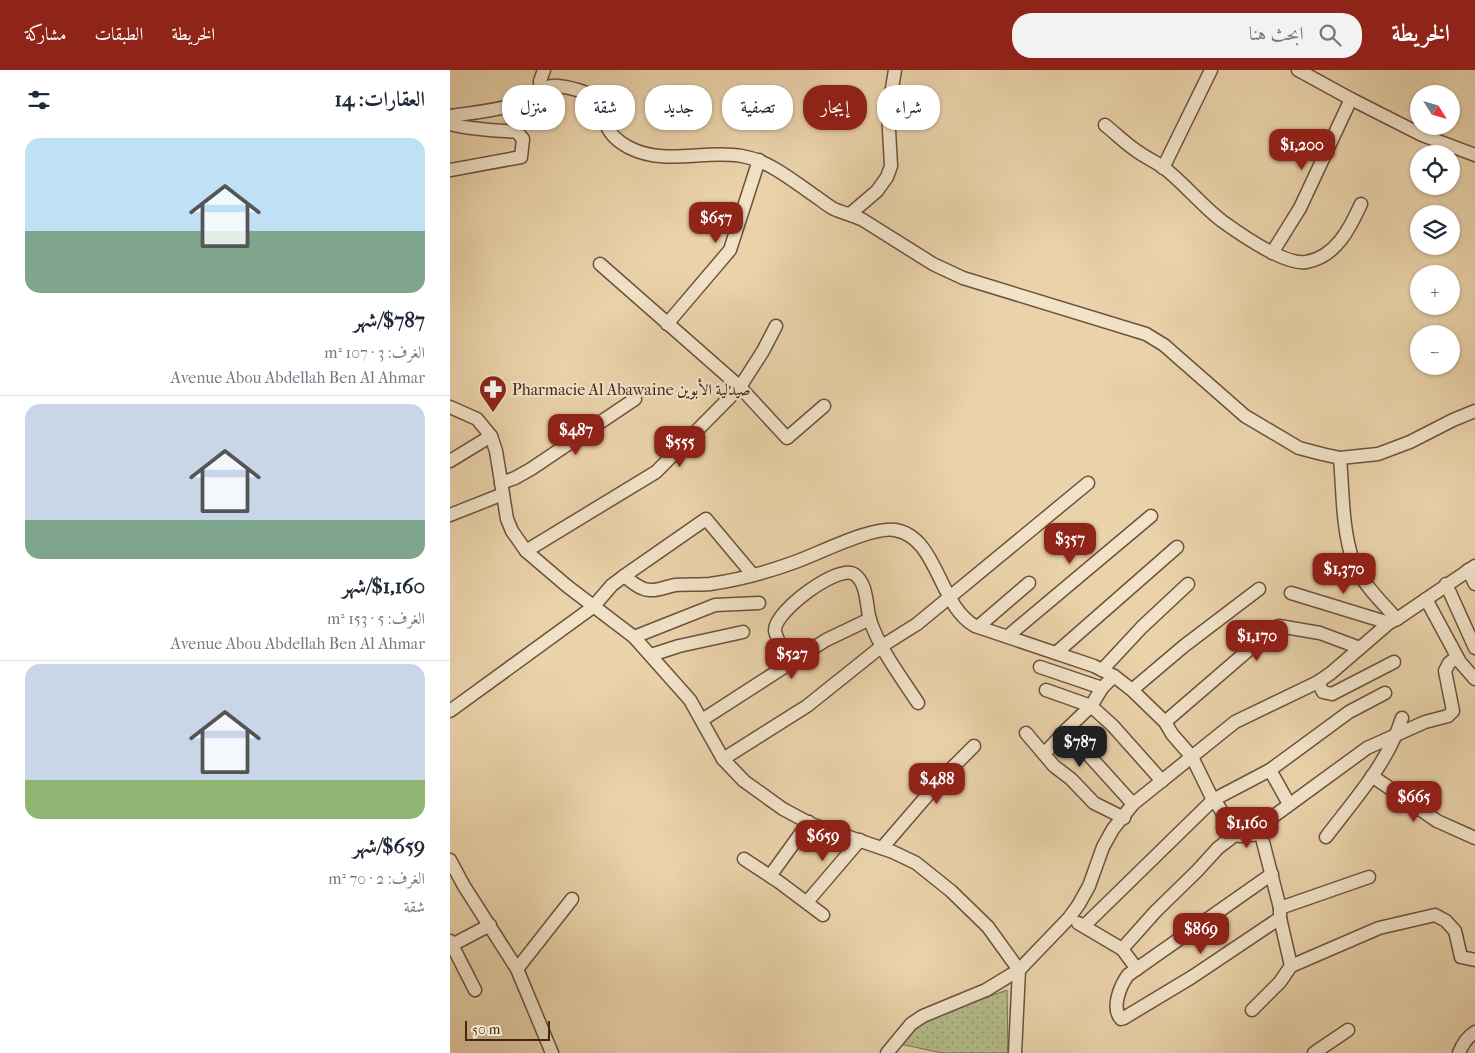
<!DOCTYPE html>
<html lang="ar">
<head>
<meta charset="utf-8">
<style>
	body { margin:0; font-family:"IM FELL French Canon",Amiri,serif; background:#f2f2f3; color:#1f2937; direction:rtl; height:100vh; display:flex; flex-direction:column; font-size:19px; white-space:nowrap }
	* { box-sizing:border-box; margin:0 }
	p { font-size:16px; color:#747a83 }
	.icon { flex:none; width:28px; height:28px; fill:none; stroke:currentColor; stroke-width:2; stroke-linecap:round; stroke-linejoin:round }
	.map { position:relative; flex:1; overflow:hidden; direction:ltr }
	.side { display:flex; flex-direction:column; background:#fff; width:450px }
	.side>* { flex:none }
	.banner { position:absolute; left:15px; top:15px; width:475px; height:45px; direction:rtl; display:flex; gap:10px }
	.needle { width:32px; rotate:127deg }
	.controls { position:absolute; left:960px; top:15px; display:grid; gap:10px }
	.controls a { display:grid; place-items:center; width:50px; height:50px; border-radius:50%; background:#fff; box-shadow:0 1px 4px #0004; font-size:25px }
	.scale { position:absolute; left:15px; bottom:12px; width:85px; box-sizing:border-box; padding-left:5px; border:2px solid #422718; border-top:0; font-size:14px; line-height:18px; white-space:nowrap; color:#422718; -webkit-text-stroke:4px #f1e2c8; paint-order:stroke }
	.price { position:absolute; translate:-50% -42px; padding:0 11px; border-radius:10px; background:#8f2418; color:#fff; font-size:16px; line-height:32px; filter:drop-shadow(0 1px 2px #0008) }
	.price::after { content:''; position:absolute; left:50%; top:30px; width:15px; height:11px; margin-left:-8px; background:inherit; clip-path:polygon(0 0,100% 0,50% 100%) }
	.price.current { background:#222; color:#fff }
	ul { padding:0; list-style:none }
	li { display:grid; align-content:center; gap:10px; height:265px; padding:0 25px }
	li+li { border-top:1px solid #e0e1e3 }
	li span { display:grid; place-items:center; height:155px; border-radius:15px; color:#555 }
	li>.icon { margin-inline-start:auto }
	span .icon { width:90px; height:90px; fill:#fffc; stroke-width:1 }
	li b { font-size:21px }
	h2 { display:flex; justify-content:space-between; align-items:center; height:60px; padding:0 25px; font-size:21px }
	.pill { padding:0 18px; border-radius:20px; background:#fff; box-shadow:0 1px 4px #0004; font-size:18px; line-height:45px }
	.pill.current { background:#8f2418; color:#fff }
	header { display:flex; align-items:center; gap:30px; box-sizing:border-box; height:70px; padding:0 25px; background:#8f2418; color:#fff }
	header strong { font-size:24px }
	nav { display:flex; gap:28px; margin-inline-start:auto; font-size:18px }
	.search { width:350px; height:45px; background:#f2f2f3; display:flex; align-items:center; gap:12px; box-sizing:border-box; padding:0 18px; border-radius:20px; color:#747a83; font-size:19px }
	main { display:flex; flex:1; min-height:0 }
	.map>svg:first-child { display:block }
	.grass { fill:url(#grass-dots); stroke:#7b7252 }
	.lines { fill:none; stroke-linecap:round; stroke-linejoin:round }
	.minor-casing { stroke:#6c523c; stroke-width:15 }
	.minor { stroke:#f1e2c8; stroke-width:12 }
	.labels { text-anchor:middle; stroke-width:4.5; stroke-linejoin:round; paint-order:stroke }
	.poi-label { font-size:16px; fill:#422718; stroke:#f1e2c8; text-anchor:start }
</style>
</head>
<body>
<header>
<strong>الخريطة</strong>
<div class="search"><svg class="icon" aria-label="search" viewBox="0 0 24 24"><circle cx="10" cy="10" r="6"/><path d="M15 15l6 6"/></svg>ابحث هنا</div>
<nav><a>الخريطة</a><a>الطبقات</a><a>مشاركة</a></nav>
</header>
<main>
<div class="map">
<svg width="1025" height="983" viewBox="0 0 1025 983">
	<defs>
		<pattern id="grass-dots" width="8" height="8" patternUnits="userSpaceOnUse" patternTransform="scale(1.25)"><rect width="8" height="8" fill="#b4bd8b"/><path d="M2 2h.1M6 6h.1" fill="none" stroke="#949a71" stroke-width="1.8" stroke-linecap="round"/></pattern>
	</defs>
	<rect width="100%" height="100%" fill="#ead2aa"/>
	<filter id="stains"><feTurbulence type="fractalNoise" baseFrequency=".004" numOctaves="4"/><feColorMatrix values="0 0 0 0 .2 0 0 0 0 .09 0 0 0 0 .02 0 0 0 .5 -.17"/></filter>
	<radialGradient id="worn" r=".72"><stop offset=".6" stop-color="#630" stop-opacity="0"/><stop offset="1" stop-color="#630" stop-opacity=".3"/></radialGradient>
	<!-- grass -->
	<polygon class="grass" points="557,920 558,983 492,983 450,974 475,950"/>
	<g class="lines">
		<!-- minor casing -->
		<g class="minor-casing">
			<g id="minor">
				<polyline points="848,0 901,29 972,65 1025,85"/>
				<polyline points="91,20 90,11 94,0"/>
				<path d="M0 46C21 43 43 41 64 35 80 30 91 14 108 16 118 17 145 23 150 32 153 39 153 47 156 54 160 65 170 73 180 78 216 96 255 79 292 86 320 91 343 111 365 126 371 130 378 136 384 139 393 143 403 145 413 150L483 194 513 208 696 264 714 275 795 346 849 378 872 384 890 388 928 384 960 372 1003 350 1025 341"/>
				<path d="M0 54C22 60 44 60 67 62L73 69 71 87 0 100"/>
				<path d="M655 55C665 63 674 72 684 79 693 86 704 91 713 97 734 113 751 135 772 151 790 164 834 195 856 192 886 187 900 158 911 134"/>
				<polyline points="713,98 761,0"/>
				<polyline points="400,144 427,121 437,107 441,96 438,42 445,0"/>
				<polyline points="822,183 850,138 901,29"/>
				<polyline points="150,194 290,317 337,368 374,336"/>
				<polyline points="217,254 280,180 309,90"/>
				<polyline points="0,337 27,349 41,366 46,381 57,449 62,461 76,481 117,516 184,567 240,630 273,689 294,711 333,739 361,754 443,782 466,793 501,821 538,857 569,900 565,983"/>
				<path d="M890 388C893 422 892 459 903 491 910 511 933 534 947 549"/>
				<polyline points="0,391 41,366"/>
				<polyline points="51,413 65,408 81,399 185,329"/>
				<polyline points="0,445 53,424"/>
				<polyline points="76,481 206,402 290,317 313,281 326,256"/>
				<polyline points="1018,500 1025,514"/>
				<polyline points="174,506 256,449 303,505"/>
				<polyline points="996,514 1025,578"/>
				<polyline points="841,523 939,553"/>
				<polyline points="976,529 1010,592 1025,609"/>
				<polyline points="529,556 579,513"/>
				<polyline points="558,566 701,446"/>
				<polyline points="184,567 265,535 309,533"/>
				<polyline points="606,583 727,477"/>
				<polyline points="201,585 229,576 293,562"/>
				<path d="M340 595C337 587 325 567 325 560 325 541 388 494 404 504 418 513 416 537 420 550 430 580 451 607 468 633"/>
				<polyline points="590,597 652,618"/>
				<polyline points="652,600 692,557 738,514"/>
				<polyline points="868,612 873,622 882,624 944,592"/>
				<polyline points="596,620 641,636 663,656 712,711"/>
				<polyline points="682,620 734,576 809,519"/>
				<path d="M0 641 143 537 162 515 174 506C181 511 190 520 200 520 209 521 217 516 226 515 237 514 249 515 260 514 288 510 318 502 345 492 368 484 422 456 445 460 488 467 488 535 525 556L644 596 664 606 682 620 715 652 722 664 742 687 763 730 769 737 785 765 791 766 811 764"/>
				<polyline points="252,650 376,570 420,549"/>
				<polyline points="715,652 824,558 829,556 870,563 910,578"/>
				<polyline points="616,660 683,734"/>
				<polyline points="576,663 604,696 621,709 644,733 674,748"/>
				<polyline points="595,683 616,660 641,636 652,618 664,606"/>
				<polyline points="273,689 357,636 432,576 467,554 638,413"/>
				<polyline points="820,700 839,734"/>
				<polyline points="922,706 987,751 1025,768"/>
				<path d="M876 767C904 730 938 693 952 648"/>
				<polyline points="432,778 494,706 524,676"/>
				<polyline points="294,789 329,812 373,845"/>
				<polyline points="0,790 14,816 67,899 102,983"/>
				<path d="M822 804 678 905C670 916 661 938 671 949L674 948 742 907 830 848"/>
				<polyline points="320,806 359,752"/>
				<polyline points="357,832 410,770"/>
				<polyline points="830,838 919,807"/>
				<polyline points="628,853 672,879 687,899"/>
				<polyline points="634,856 763,730 820,700 899,642 935,623"/>
				<polyline points="0,871 25,920"/>
				<polyline points="2,875 40,855"/>
				<polyline points="672,879 706,841 747,801 768,778 785,765"/>
				<polyline points="841,896 830,848 830,838 811,764 811,758 813,754 917,678 975,652 998,646 1003,641 995,601 999,593 1007,587"/>
				<polyline points="67,899 122,829"/>
				<polyline points="802,940 830,912 841,896 929,858 985,845 996,851 1005,861 1011,887 1025,890"/>
				<polyline points="437,983 461,954 473,946 536,920 569,900 619,848 629,834 639,816 653,777 663,759 683,734 785,652 868,612 881,603 939,553 947,549 1025,496"/>
				<polyline points="864,983 898,960"/>
				<path d="M1009 983C1012 975 1017 967 1025 962"/>
			</g>
		</g>
		<!-- minor -->
		<use href="#minor" class="minor"/>
	</g>
	<!-- icons -->
	<defs>
		<g id="pharmacy-pin" transform="scale(1.4375)"><path d="M0 17L-7.5 6A9.5 9.5 0 1 1 7.5 6Z" fill="#8f2418" stroke="#f1e2c8"/><path d="M-2-6h4v4h4v4h-4v4h-4v-4h-4v-4h4Z" fill="#fff"/></g>
	</defs>
	<g fill-rule="evenodd">
		<use href="#pharmacy-pin" x="43" y="319"/>
	</g>
	<g class="labels">
		<!-- poi labels -->
		<g class="poi-label">
			<text x="62" y="325">Pharmacie Al Abawaine صيدلية الأبوين</text>
		</g>
	</g>
	<rect width="100%" height="100%" filter="url(#stains)"/>
	<rect width="100%" height="100%" fill="url(#worn)"/>
</svg>
<div class="controls">
<a><svg class="needle" viewBox="-14 -14 28 28"><path d="M0-13l5 13h-10z" fill="#e53935"/><path d="M0 13l5-13h-10z" fill="#747a83"/></svg></a>
<a><svg class="icon" aria-label="locate" viewBox="0 0 24 24"><circle cx="12" cy="12" r="6"/><path d="M12 2v4M12 18v4M2 12h4M18 12h4"/></svg></a>
<a><svg class="icon" aria-label="layers" viewBox="0 0 24 24"><path d="M12 4l9 5-9 5-9-5zM3 14l9 5 9-5"/></svg></a>
<a>+</a>
<a>−</a>
</div>
<div class="scale">50 m</div>
<b class="price" style="left:852px;top:101px">$1,200</b>
<b class="price" style="left:266px;top:174px">$657</b>
<b class="price" style="left:126px;top:386px">$487</b>
<b class="price" style="left:230px;top:398px">$555</b>
<b class="price" style="left:620px;top:495px">$357</b>
<b class="price" style="left:894px;top:525px">$1,370</b>
<b class="price" style="left:807px;top:592px">$1,170</b>
<b class="price" style="left:342px;top:610px">$527</b>
<b class="price current" style="left:630px;top:698px">$787</b>
<b class="price" style="left:487px;top:735px">$488</b>
<b class="price" style="left:964px;top:753px">$665</b>
<b class="price" style="left:797px;top:779px">$1,160</b>
<b class="price" style="left:373px;top:792px">$659</b>
<b class="price" style="left:751px;top:885px">$869</b>
<div class="banner">
<a class="pill">شراء</a>
<a class="pill current">إيجار</a>
<a class="pill">تصفية</a>
<a class="pill">جديد</a>
<a class="pill">شقة</a>
<a class="pill">منزل</a>
</div>
</div>
<section class="side">
<h2>العقارات: 14<svg class="icon" aria-label="filters" viewBox="0 0 24 24"><path d="M4 7h16M4 17h16"/><circle cx="9" cy="7" r="2"/><circle cx="15" cy="17" r="2"/></svg></h2>
<ul>
<li><span style="background:linear-gradient(#bfe0f5 60%,#7fa58c 0)"><svg class="icon" aria-label="home" viewBox="0 0 24 24"><path d="M3 11l9-7 9 7M6 9v11h12V9"/></svg></span><div><b>$787/شهر</b><p>الغرف: 3 · 107 m²</p><p>Avenue Abou Abdellah Ben Al Ahmar</p></div></li>
<li><span style="background:linear-gradient(#c9d6e8 75%,#7fa58c 0)"><svg class="icon" aria-label="home" viewBox="0 0 24 24"><path d="M3 11l9-7 9 7M6 9v11h12V9"/></svg></span><div><b>$1,160/شهر</b><p>الغرف: 5 · 153 m²</p><p>Avenue Abou Abdellah Ben Al Ahmar</p></div></li>
<li><span style="background:linear-gradient(#c9d6e8 75%,#8fb573 0)"><svg class="icon" aria-label="home" viewBox="0 0 24 24"><path d="M3 11l9-7 9 7M6 9v11h12V9"/></svg></span><div><b>$659/شهر</b><p>الغرف: 2 · 70 m²</p><p>شقة</p></div></li>
</ul>
</section>
</main>
</body>
</html>
